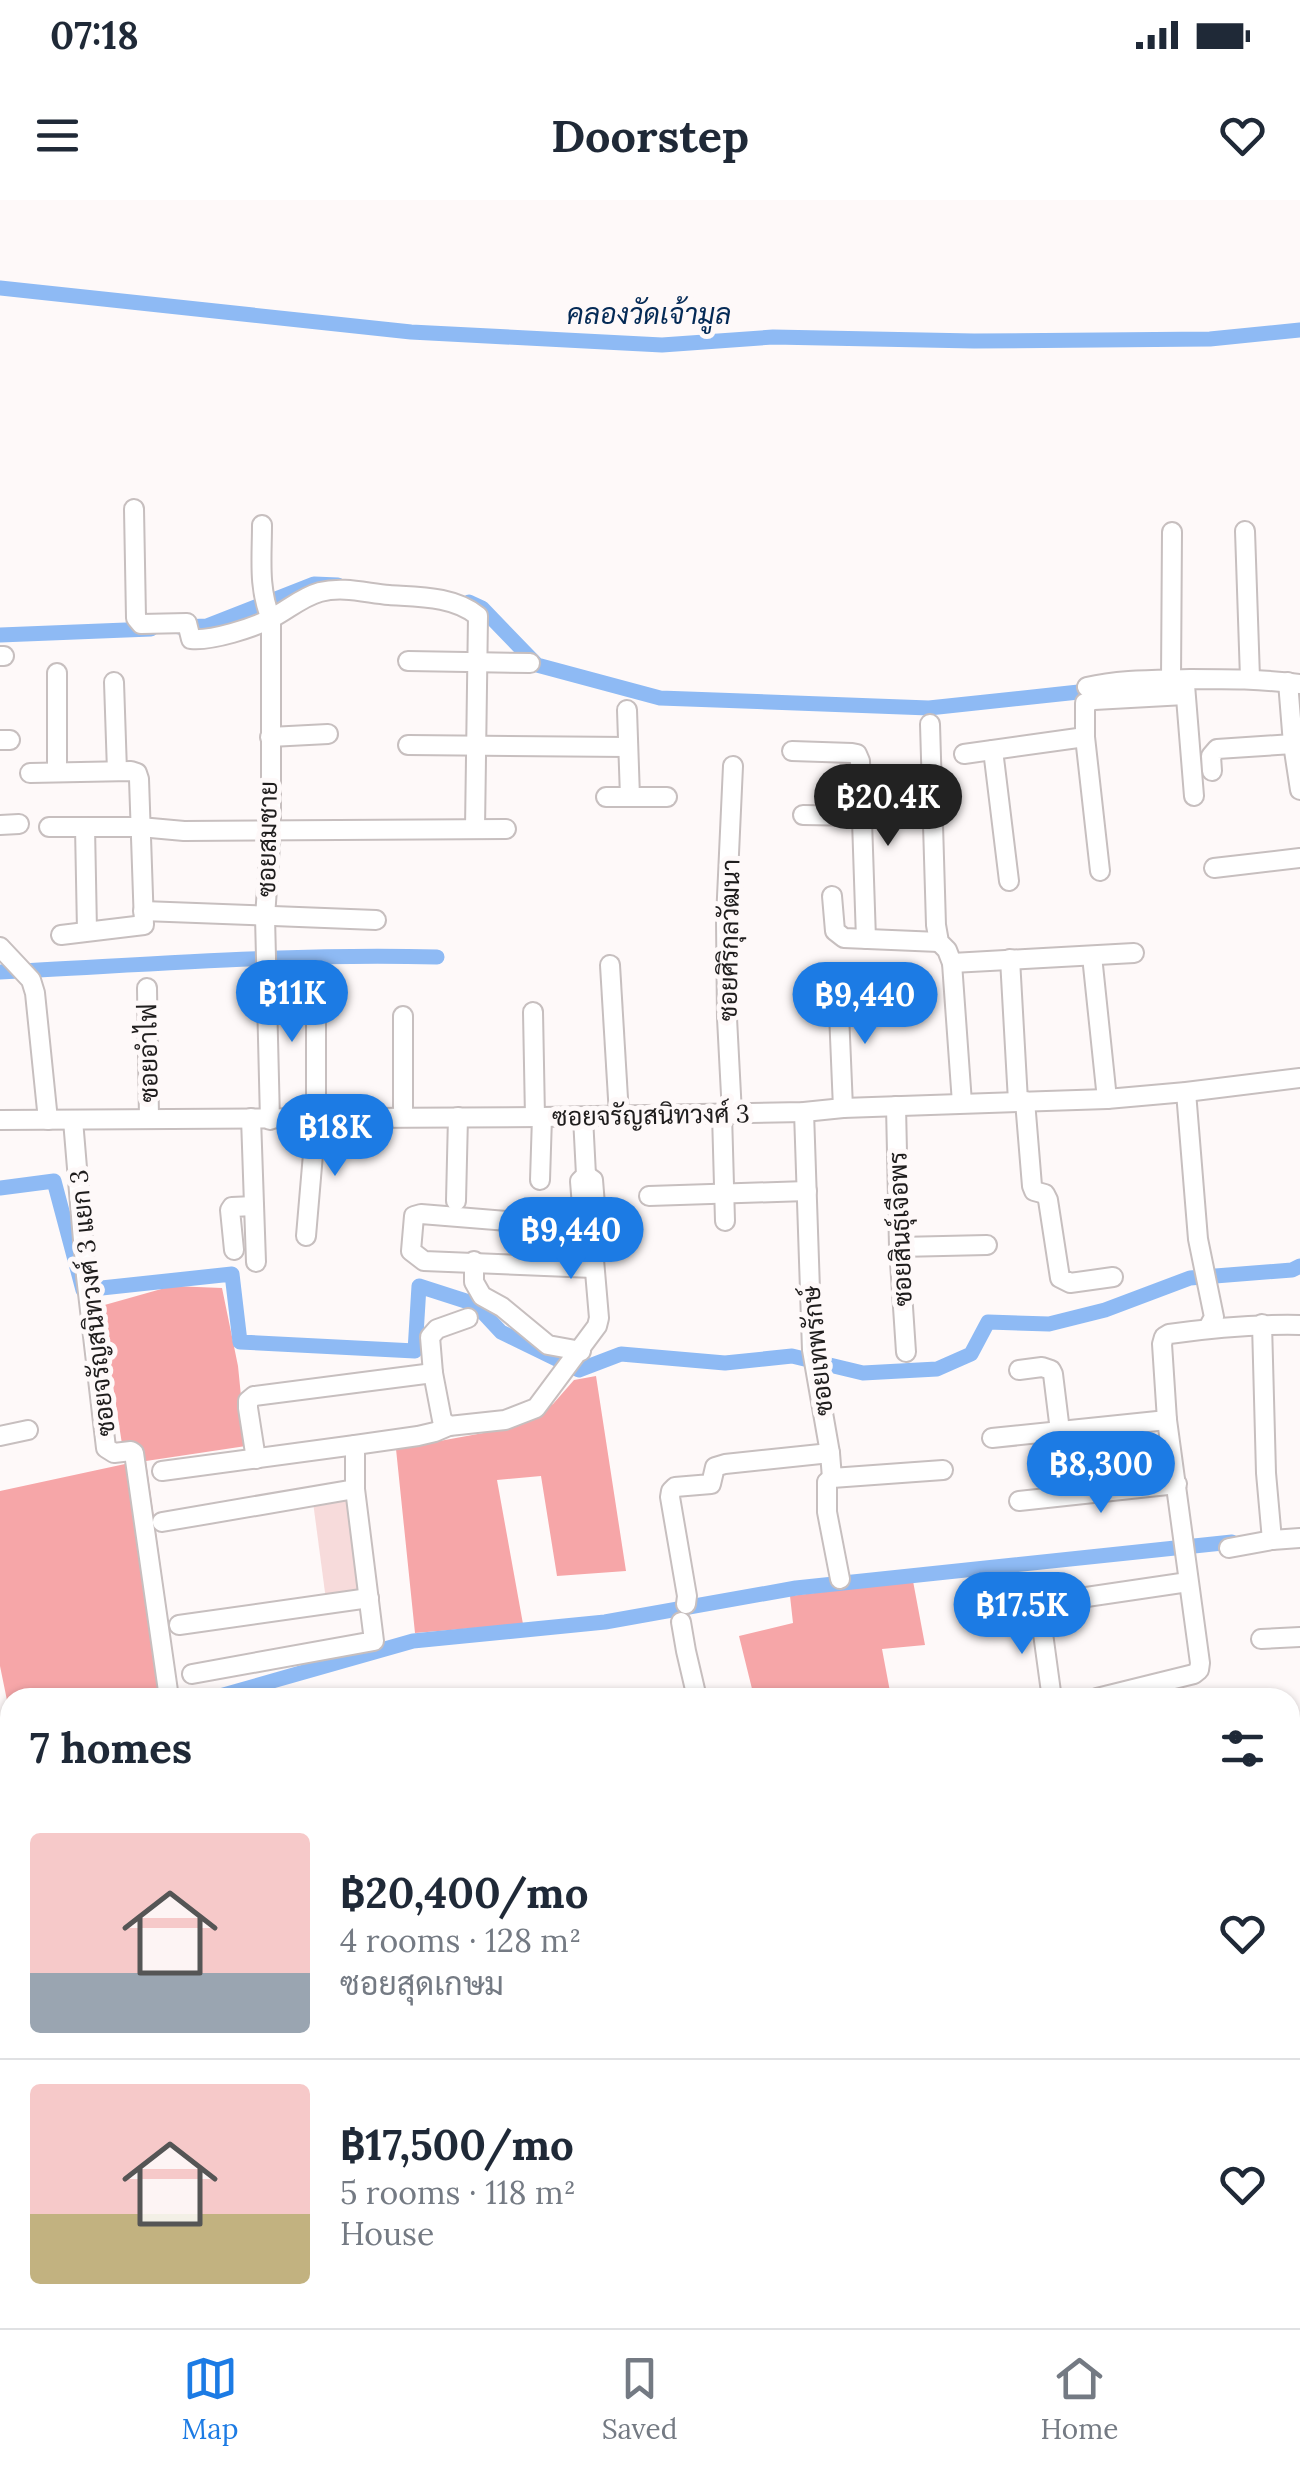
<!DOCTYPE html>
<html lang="en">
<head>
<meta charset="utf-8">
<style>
	body { margin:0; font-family:Lora,Sarabun,serif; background:#f6f6f7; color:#1f2937; height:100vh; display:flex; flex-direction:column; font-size:38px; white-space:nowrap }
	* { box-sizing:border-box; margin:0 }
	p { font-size:32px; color:#747a83 }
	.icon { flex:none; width:55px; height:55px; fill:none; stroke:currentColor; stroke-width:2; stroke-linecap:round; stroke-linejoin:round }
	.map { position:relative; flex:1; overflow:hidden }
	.panel { position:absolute; left:0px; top:1488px; width:1300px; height:642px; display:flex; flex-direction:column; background:#fff; border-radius:30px 30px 0 0; box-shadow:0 2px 8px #0004 }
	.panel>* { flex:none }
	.price { position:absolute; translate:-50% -85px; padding:0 22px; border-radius:35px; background:#1c7be4; color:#fff; font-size:32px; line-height:65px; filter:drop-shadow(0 2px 5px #0008) }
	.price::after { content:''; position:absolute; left:50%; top:60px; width:30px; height:22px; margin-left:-15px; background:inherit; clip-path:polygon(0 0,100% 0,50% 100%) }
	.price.on { background:#222; color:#fff }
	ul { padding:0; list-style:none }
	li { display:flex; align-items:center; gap:30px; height:250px; padding:0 30px }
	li+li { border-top:2px solid #e0e1e3 }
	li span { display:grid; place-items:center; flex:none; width:280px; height:200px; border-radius:10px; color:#555 }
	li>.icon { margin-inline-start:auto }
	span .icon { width:120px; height:120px; fill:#fffc; stroke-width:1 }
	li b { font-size:42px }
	h2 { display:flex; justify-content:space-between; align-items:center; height:120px; padding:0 30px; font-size:42px }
	.status { display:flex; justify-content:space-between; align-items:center; height:70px; padding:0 50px; background:#fff; direction:ltr }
	.status svg { height:28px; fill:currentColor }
	header { display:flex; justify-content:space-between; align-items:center; height:130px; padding:0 30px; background:#fff; font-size:45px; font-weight:800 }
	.tabs { display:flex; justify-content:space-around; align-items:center; height:140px; border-top:2px solid #e0e1e3; background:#fff; font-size:28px; color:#747a83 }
	.tabs a { display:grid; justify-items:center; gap:5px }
	.tabs .on { color:#1c7be4 }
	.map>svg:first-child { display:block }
	.green { fill:#f7dbdb }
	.forest { fill:#f6a6a8 }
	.water { fill:#8ebaf4; stroke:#6d8bb4; stroke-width:2.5 }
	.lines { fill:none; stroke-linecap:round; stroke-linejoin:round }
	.canal { stroke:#8ebaf4; stroke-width:15 }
	.minor-casing { stroke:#c7bfbf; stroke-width:22 }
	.primary-casing { stroke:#c7bfbf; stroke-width:30 }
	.minor { stroke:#fff; stroke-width:18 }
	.primary { stroke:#fff; stroke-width:25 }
	.rail-casing { stroke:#373535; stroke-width:8 }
	.rail { stroke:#fef9f9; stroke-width:4; stroke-dasharray:11; stroke-linecap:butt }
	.labels { text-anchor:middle; stroke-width:10; stroke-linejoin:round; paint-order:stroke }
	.street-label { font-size:25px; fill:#1f1d1d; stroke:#fef9f9 }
	.water-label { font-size:28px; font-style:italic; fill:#042a56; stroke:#fef9f9 }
</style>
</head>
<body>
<div class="status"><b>07:18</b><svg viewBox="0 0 49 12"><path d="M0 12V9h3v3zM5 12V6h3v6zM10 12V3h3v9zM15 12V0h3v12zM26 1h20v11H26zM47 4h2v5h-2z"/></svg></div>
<header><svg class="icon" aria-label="menu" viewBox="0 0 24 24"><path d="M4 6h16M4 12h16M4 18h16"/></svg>Doorstep<svg class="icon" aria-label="heart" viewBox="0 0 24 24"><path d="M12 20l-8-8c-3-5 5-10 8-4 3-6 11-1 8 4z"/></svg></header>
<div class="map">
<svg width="1300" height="2128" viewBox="0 0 1300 2128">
	<rect width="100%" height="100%" fill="#fef9f9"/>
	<!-- green -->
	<polygon class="green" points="350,1297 363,1395 326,1400 313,1302"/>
	<!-- forest -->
	<g class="forest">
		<polygon points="172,1086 222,1088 238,1166 246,1246 146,1261 179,1497 10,1498 10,1515 0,1466 0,1291 125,1264 101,1106"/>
		<polygon points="596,1176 626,1371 557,1376 541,1276 497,1280 523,1424 415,1433 396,1249 505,1229 553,1204 574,1180"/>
		<polygon points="913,1381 925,1445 882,1449 891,1497 754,1497 739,1436 793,1423 790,1396"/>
	</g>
	<!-- water -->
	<polygon class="water" points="0,1849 10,1880 10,2010 0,1988"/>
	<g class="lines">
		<!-- canal -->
		<g class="canal">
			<polyline points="0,88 411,132 662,145 773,137 974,141 1210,139 1300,130"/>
			<polyline points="469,402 482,408 537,465 660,498 929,508 1097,490"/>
			<polyline points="179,427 207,426 314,384 338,385"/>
			<polyline points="0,435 151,429"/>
			<path d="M0 772C145 765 291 753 437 757"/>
			<polyline points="0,988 54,981 83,1090 232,1074 240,1142 415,1151 419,1086 475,1104 501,1132 579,1170 621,1154 725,1163 792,1156 863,1173 937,1169 971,1154 988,1122 1049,1124 1105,1110 1190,1078 1292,1070 1300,1066"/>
			<polyline points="213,1498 413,1441 605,1422 796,1388 1232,1342"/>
			<polyline points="0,1559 10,1557"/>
			<polyline points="1290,1938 1300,1931"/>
			<polyline points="164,2128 183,2120"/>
		</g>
		<!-- minor casing -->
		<g class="minor-casing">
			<g id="minor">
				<path d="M134 309 136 418 141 424 187 423 191 439C212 441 253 428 272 418 289 409 302 397 320 392 343 386 366 393 389 395 418 397 454 396 478 416L475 629"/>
				<path d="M262 325C262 358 258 388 271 419V630L265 717 270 920"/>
				<polyline points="1245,331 1250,478"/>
				<polyline points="0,456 4,456"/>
				<polyline points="408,461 530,463"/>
				<polyline points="57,473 57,572"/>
				<polyline points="1171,478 1172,332"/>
				<polyline points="114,482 117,571"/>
				<polyline points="1288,482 1293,544 1300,590"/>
				<polyline points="1185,485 1194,596"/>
				<path d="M1087 487C1121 479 1155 480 1190 479 1228 479 1261 479 1300 484"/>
				<polyline points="627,510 630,597"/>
				<polyline points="930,524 936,725 939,742 947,750 952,763 962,903"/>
				<polyline points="270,537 328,534"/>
				<polyline points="0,540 10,540"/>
				<polyline points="408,545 627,547"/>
				<polyline points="993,550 1009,681"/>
				<polyline points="792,551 852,553 857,554 860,561 866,739"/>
				<polyline points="964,554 1085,537"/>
				<polyline points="1212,571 1211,556 1217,549 1293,544"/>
				<polyline points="30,573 131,571 137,573 139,579 144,725 61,735"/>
				<polyline points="606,597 667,597"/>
				<polyline points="803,615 863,616 931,615"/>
				<polyline points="0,625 19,624"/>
				<polyline points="49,627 140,627 184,631 506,629"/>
				<polyline points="85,627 87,731"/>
				<polyline points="1214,668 1300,658"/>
				<polyline points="1100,671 1085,537 1085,503 1094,500 1185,495"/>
				<polyline points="832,696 835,731 844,738 939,742"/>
				<polyline points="143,711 376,720"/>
				<polyline points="0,747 31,780 35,793 48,920"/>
				<polyline points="1092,756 1107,899"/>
				<polyline points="1010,759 1018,901"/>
				<polyline points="952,763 1134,753"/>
				<polyline points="610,765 619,915"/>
				<polyline points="147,788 149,918"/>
				<polyline points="838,789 843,908"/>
				<polyline points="533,812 535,917"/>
				<polyline points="1186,892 1198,1039 1214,1117 1208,1128"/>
				<polyline points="1025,901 1032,986 1034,991 1045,994 1048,1000 1060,1078 1070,1083 1113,1077"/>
				<polyline points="896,906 899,1047 906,1152"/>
				<polyline points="804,912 812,1150 830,1253 832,1278 943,1270"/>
				<polyline points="722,914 725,1021"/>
				<polyline points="732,914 727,818 726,719 733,566"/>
				<polyline points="403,917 403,816"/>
				<polyline points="583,917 586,975 580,981 582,1006 590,1013"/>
				<polyline points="251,918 256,1062"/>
				<polyline points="0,920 542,917 804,912 843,908 1107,899 1186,892 1300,878"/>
				<polyline points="73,920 86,1076 106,1248 114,1253 131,1251 134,1253 169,1498"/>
				<polyline points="540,980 542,917"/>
				<polyline points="649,996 807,991"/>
				<polyline points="456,1001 458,917"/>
				<polyline points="591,1028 421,1014 414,1016 411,1051 424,1061 593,1068"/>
				<polyline points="306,1036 316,919 316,771"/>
				<polyline points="899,1047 987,1045"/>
				<polyline points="234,1050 230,1010 232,1007 254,1006"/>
				<polyline points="474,1061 474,1082 482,1096 502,1107 548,1145 581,1151"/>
				<polyline points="1262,1124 1266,1273 1272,1340"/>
				<polyline points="1019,1170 1042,1167 1051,1170 1053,1174 1060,1231"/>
				<polyline points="449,1226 442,1220 433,1173 430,1137 437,1129 468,1118"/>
				<polyline points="0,1236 28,1230"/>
				<polyline points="992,1238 1167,1220"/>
				<polyline points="256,1259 248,1208 248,1201 254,1196 433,1173"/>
				<polyline points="162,1271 355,1245"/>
				<polyline points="832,1278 827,1282 827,1312 840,1379"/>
				<polyline points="1019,1301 1177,1284"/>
				<polyline points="162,1322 355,1289"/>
				<polyline points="1229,1348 1272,1340 1300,1338"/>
				<polyline points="686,1404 687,1396 670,1297 671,1291 675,1287 711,1284 715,1267 725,1264 830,1253"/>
				<polyline points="681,1422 686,1451 697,1498"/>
				<polyline points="179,1425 369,1398"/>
				<polyline points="1261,1439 1300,1437"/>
				<polyline points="192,1474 374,1441 355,1289 355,1245 418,1236 435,1232 449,1226 505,1220 536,1208 597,1126 599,1118 590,1013 595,1005 593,980 586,975"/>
				<polyline points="1055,1498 1051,1492 1039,1404 1188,1382"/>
				<path d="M1097 1498 1194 1474 1199 1470 1200 1463 1167 1220 1162 1144 1164 1137 1169 1134C1213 1128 1256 1124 1300 1125"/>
				<polyline points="1290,1541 1300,1539"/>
				<polyline points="0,1629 10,1626"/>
				<polyline points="1290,1633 1300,1631"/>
				<polyline points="0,1657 10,1690"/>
				<polyline points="1290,1722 1300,1719"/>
				<polyline points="1290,1815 1300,1827"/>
				<polyline points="1290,1853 1300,1846"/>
				<polyline points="361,2128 383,2120"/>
				<polyline points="481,2128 502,2120"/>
				<polyline points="1014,2128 1028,2120"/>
			</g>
		</g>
		<!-- primary casing -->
		<g class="primary-casing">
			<polyline id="primary" points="1271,2128 1300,2117"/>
		</g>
		<!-- minor -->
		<use href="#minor" class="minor"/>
		<!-- primary -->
		<use href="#primary" class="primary"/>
		<!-- rail casing -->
		<g class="rail-casing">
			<polyline id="rail" points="1299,2128 1300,2128"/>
		</g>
		<!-- rail -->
		<use href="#rail" class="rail"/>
	</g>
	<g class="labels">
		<!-- street labels -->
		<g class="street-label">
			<text transform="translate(267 639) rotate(-89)" y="9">ซอยสมชาย</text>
			<text transform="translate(729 740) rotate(-89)" y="9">ซอยศิริกุลวัฒนา</text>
			<text transform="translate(148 853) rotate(-91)" y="9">ซอยอำไฟ</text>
			<text transform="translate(651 915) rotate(-1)" y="9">ซอยจรัญสนิทวงศ์ 3</text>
			<text transform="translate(900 1029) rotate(-92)" y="9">ซอยสินธุ์เจือพร</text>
			<text transform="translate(92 1103) rotate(-96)" y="9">ซอยจรัญสนิทวงศ์ 3 แยก 3</text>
			<text transform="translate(817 1151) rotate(-96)" y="9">ซอยเทพรักษ์</text>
		</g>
		<!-- water labels -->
		<g class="water-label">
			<text x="649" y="124">คลองวัดเจ้ามูล</text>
		</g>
	</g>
</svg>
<b class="price on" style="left:888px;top:649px">฿20.4K</b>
<b class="price" style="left:292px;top:845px">฿11K</b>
<b class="price" style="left:865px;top:847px">฿9,440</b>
<b class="price" style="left:335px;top:979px">฿18K</b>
<b class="price" style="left:571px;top:1082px">฿9,440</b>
<b class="price" style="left:1101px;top:1316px">฿8,300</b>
<b class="price" style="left:1022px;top:1457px">฿17.5K</b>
<section class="panel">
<h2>7 homes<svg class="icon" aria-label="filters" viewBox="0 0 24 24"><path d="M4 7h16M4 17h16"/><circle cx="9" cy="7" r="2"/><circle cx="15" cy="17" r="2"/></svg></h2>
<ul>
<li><span style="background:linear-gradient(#f6c9c9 70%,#9aa5b1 0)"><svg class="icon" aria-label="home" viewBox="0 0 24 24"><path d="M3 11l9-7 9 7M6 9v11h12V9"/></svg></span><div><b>฿20,400/mo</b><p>4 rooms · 128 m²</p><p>ซอยสุดเกษม</p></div><svg class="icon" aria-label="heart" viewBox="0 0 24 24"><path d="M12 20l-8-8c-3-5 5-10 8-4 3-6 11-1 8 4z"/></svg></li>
<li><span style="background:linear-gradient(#f6c9c9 65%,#c2b280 0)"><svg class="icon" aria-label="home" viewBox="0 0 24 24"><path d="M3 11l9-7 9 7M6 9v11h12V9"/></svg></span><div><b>฿17,500/mo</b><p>5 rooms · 118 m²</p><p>House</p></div><svg class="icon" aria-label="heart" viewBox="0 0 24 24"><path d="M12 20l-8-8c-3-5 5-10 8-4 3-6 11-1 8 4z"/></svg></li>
</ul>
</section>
</div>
<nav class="tabs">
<a class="on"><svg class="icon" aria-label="map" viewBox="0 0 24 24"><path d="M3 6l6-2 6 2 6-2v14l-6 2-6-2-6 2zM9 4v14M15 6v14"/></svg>Map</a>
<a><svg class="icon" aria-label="saved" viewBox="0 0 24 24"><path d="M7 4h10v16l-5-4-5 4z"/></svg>Saved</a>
<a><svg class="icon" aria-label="home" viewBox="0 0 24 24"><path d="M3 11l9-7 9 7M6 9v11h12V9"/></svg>Home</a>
</nav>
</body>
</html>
